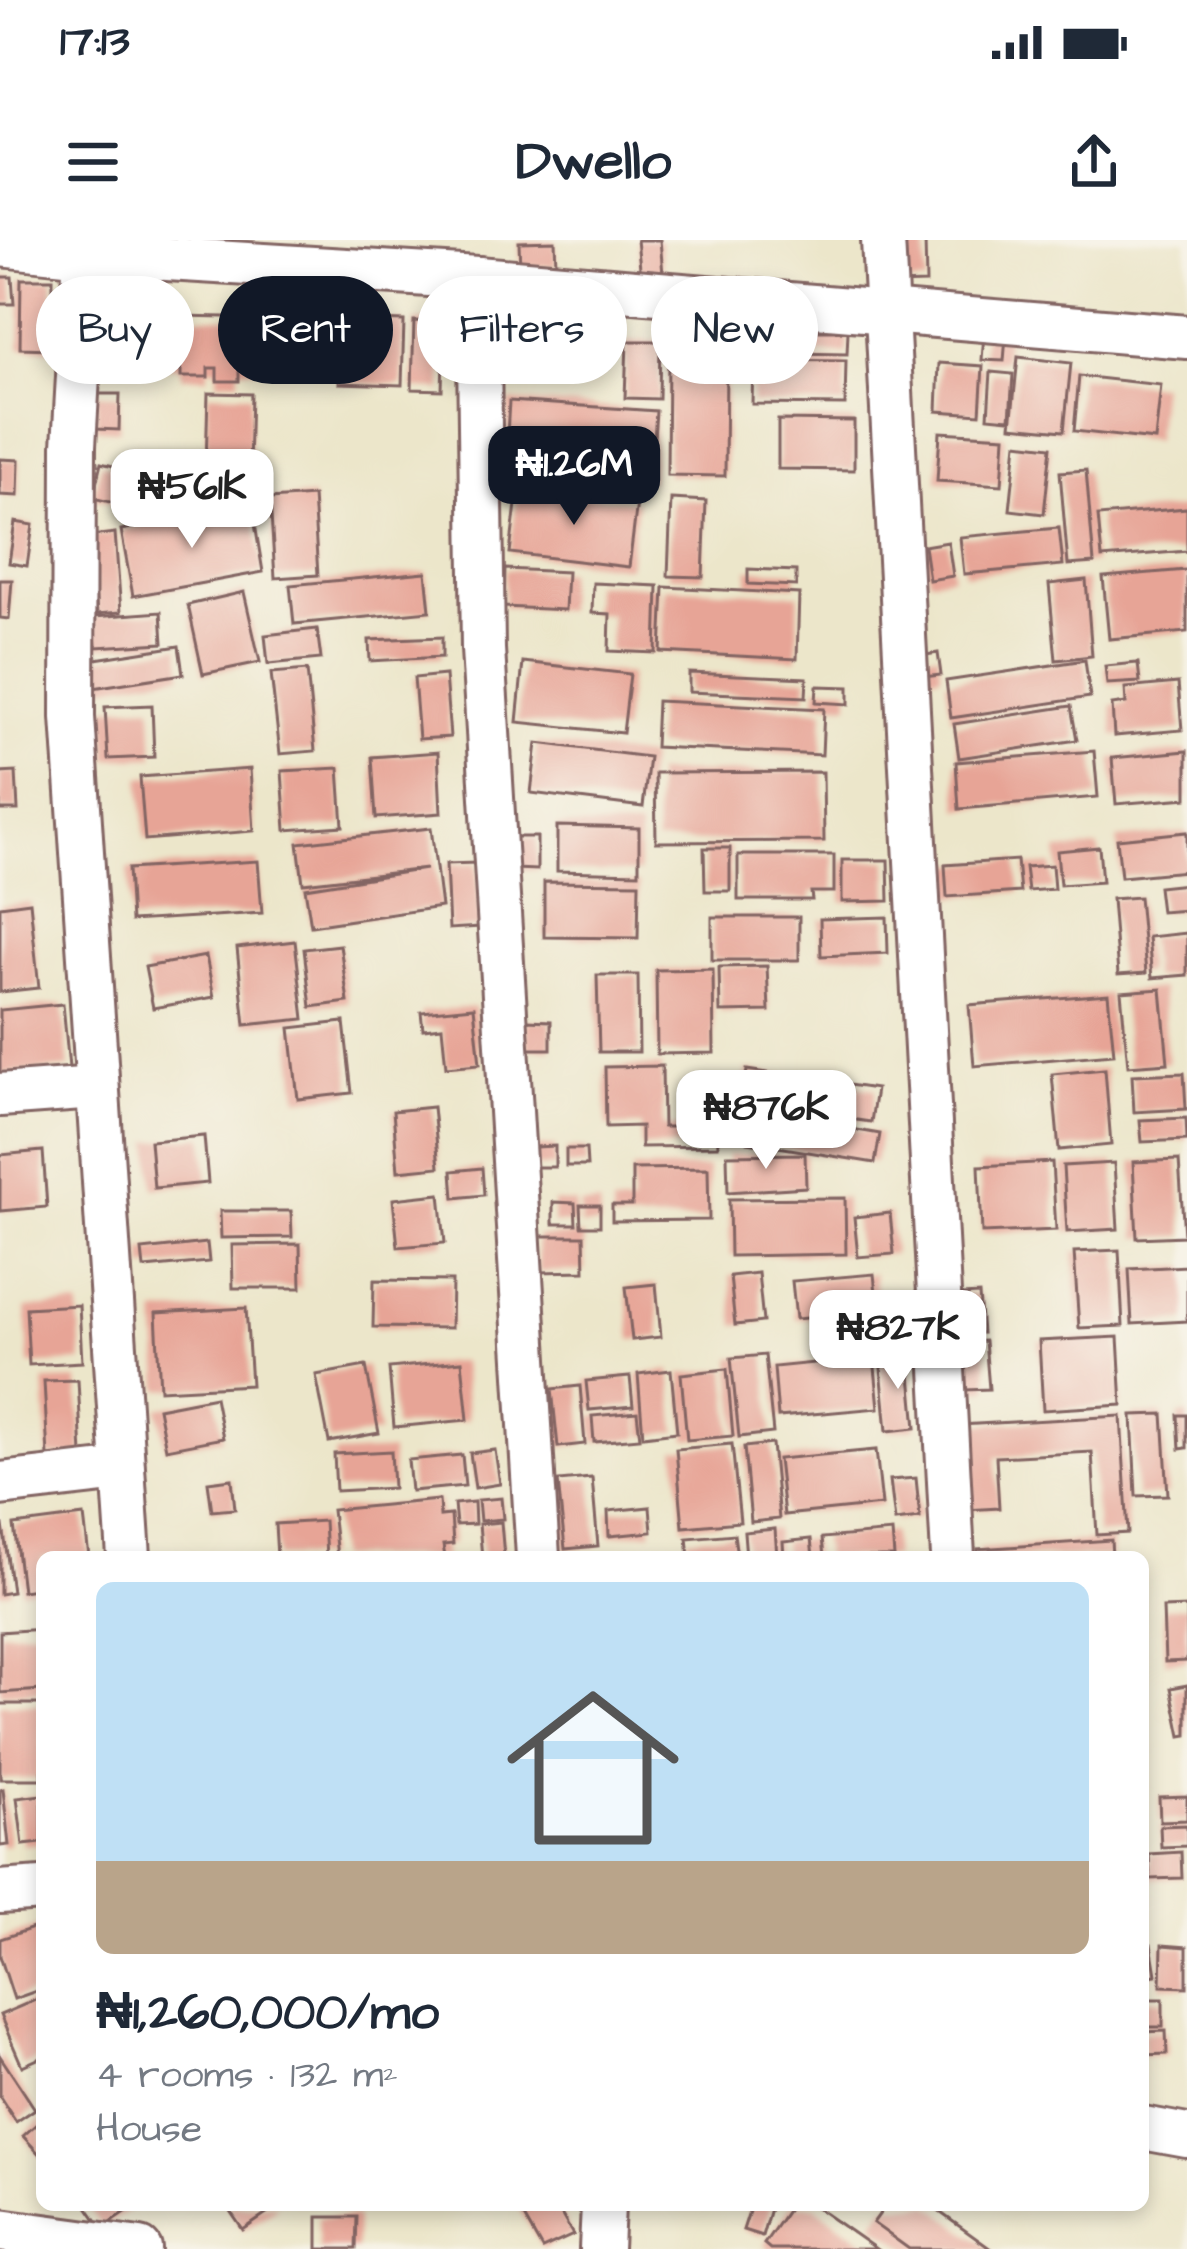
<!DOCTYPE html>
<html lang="en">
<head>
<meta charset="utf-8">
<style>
	body { margin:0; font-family:"Architects Daughter",sans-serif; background:#f2f2f3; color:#1f2937; height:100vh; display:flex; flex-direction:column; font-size:45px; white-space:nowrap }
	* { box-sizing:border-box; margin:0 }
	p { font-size:39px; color:#747a83 }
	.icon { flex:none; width:66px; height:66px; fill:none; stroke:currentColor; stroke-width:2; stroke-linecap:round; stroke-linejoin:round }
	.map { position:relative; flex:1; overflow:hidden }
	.details { position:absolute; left:36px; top:1311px; width:1113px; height:660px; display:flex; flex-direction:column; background:#fff; border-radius:18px; box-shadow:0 6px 18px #0003 }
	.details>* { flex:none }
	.banner { position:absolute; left:36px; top:36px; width:1116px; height:108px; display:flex; gap:24px }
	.price { position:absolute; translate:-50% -102px; padding:0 27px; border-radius:24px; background:#fff; color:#222; font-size:39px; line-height:78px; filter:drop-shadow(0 3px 6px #0008) }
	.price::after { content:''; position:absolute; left:50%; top:72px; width:36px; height:27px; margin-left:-18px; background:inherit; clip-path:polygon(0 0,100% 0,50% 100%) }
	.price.active { background:#111827; color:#fff }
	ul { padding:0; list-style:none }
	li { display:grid; align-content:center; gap:24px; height:636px; padding:0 60px }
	li span { display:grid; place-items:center; height:372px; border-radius:18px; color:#555 }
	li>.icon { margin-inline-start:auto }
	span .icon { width:216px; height:216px; fill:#fffc; stroke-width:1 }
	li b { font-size:51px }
	.pill { padding:0 42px; border-radius:54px; background:#fff; box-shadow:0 6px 18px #0003; font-size:42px; line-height:108px }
	.pill.active { background:#111827; color:#fff }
	.status { display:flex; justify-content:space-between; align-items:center; height:84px; padding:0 60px; background:#fff; direction:ltr }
	.status svg { height:33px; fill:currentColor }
	header { display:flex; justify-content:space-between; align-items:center; height:156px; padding:0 60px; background:#fff; font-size:54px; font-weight:700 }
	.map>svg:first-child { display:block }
	.building { fill:#e7a496 }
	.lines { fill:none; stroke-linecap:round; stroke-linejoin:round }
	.minor-casing { stroke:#836563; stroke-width:48 }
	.minor { stroke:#fff; stroke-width:42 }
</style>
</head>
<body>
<div class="status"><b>17:13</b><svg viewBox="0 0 49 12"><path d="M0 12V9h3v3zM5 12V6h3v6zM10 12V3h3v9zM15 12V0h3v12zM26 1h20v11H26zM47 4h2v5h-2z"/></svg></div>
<header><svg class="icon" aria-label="menu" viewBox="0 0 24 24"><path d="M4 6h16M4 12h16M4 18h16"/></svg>Dwello<svg class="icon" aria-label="share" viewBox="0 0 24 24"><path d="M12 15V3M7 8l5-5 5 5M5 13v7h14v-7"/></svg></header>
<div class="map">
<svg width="1187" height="2009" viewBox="0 0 1187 2009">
	<rect width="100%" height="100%" fill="#f7f3e8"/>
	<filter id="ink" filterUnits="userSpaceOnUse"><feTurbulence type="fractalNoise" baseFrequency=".00833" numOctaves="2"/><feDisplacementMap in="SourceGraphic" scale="24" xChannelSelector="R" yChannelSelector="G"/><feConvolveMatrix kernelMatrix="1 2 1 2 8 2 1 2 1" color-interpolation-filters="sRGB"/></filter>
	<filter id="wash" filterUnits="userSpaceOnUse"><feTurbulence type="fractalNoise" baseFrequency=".004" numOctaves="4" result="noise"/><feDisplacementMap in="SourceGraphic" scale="48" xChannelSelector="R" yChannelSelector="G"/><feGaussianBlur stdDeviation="2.7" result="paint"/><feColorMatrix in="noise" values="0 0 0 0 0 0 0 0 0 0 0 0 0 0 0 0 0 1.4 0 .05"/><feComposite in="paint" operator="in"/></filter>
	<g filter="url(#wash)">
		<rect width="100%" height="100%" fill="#ece6ca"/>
		<g id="blocks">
			<!-- building -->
			<g class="building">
				<polygon points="637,0 660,0 663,34 641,37"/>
				<polygon points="894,0 925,0 926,43 895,44"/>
				<polygon points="555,1 556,26 520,27 519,2"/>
				<polygon points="0,37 12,37 14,64 0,64"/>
				<polygon points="21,39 53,39 52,109 20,108"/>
				<polygon points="558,72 615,74 614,116 557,114"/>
				<polygon points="138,75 267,78 266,129 239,129 239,141 217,141 217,128 208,128 208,137 181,137 181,127 137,126"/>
				<polygon points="340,79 404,81 402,145 339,143"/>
				<polygon points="100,81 129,82 127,126 99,125"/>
				<polygon points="414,81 444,82 442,150 412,149"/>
				<polygon points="678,86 717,87 716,112 677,111"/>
				<polygon points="751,86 774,92 770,114 746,108"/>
				<polygon points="790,91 848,91 847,114 790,113"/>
				<polygon points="984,94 1006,96 1004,121 982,120"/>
				<polygon points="627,101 660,101 659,159 625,158"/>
				<polygon points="668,117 726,117 725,236 667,235"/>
				<polygon points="1018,117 1071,123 1064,191 1011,186"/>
				<polygon points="753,120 846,121 845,165 752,164"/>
				<polygon points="939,123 983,126 980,174 937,171"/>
				<polygon points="991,132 1013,134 1010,179 988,177"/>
				<polygon points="1079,136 1161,145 1155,200 1074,191"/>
				<polygon points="208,153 251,154 249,227 206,226"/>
				<polygon points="97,154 120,154 119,190 96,189"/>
				<polygon points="509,161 656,171 651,241 505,230"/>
				<polygon points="778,180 854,181 854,230 778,229"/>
				<polygon points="940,192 1005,196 1002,245 937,241"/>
				<polygon points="1017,203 1051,207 1044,274 1010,270"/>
				<polygon points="0,219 19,220 18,256 0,255"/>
				<polygon points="101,223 171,240 163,275 93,258"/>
				<polygon points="1086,230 1094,323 1068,325 1060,232"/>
				<polygon points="518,248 637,262 629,327 510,313"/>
				<polygon points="313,256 318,335 275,338 270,259"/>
				<polygon points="671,259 706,261 703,337 668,336"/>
				<polygon points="252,266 263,332 133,356 121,290"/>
				<polygon points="1187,268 1187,311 1102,318 1098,276"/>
				<polygon points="15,282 33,285 27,326 9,323"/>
				<polygon points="1059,288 1063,325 964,334 960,297"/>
				<polygon points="115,293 121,372 97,374 91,296"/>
				<polygon points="948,302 953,336 929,340 924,306"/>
				<polygon points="505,329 567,332 565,370 504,367"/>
				<polygon points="748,329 796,331 796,346 748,344"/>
				<polygon points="1187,330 1187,392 1109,399 1103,337"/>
				<polygon points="426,332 430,371 294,384 290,345"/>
				<polygon points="0,340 12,340 9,379 0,378"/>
				<polygon points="1086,340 1092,416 1056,420 1049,344"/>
				<polygon points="593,343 658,346 656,413 609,411 610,374 592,373"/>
				<polygon points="664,347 799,354 797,419 661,412"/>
				<polygon points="244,352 260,422 203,434 188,365"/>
				<polygon points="161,372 163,403 96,407 94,377"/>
				<polygon points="317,389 321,419 268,424 265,395"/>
				<polygon points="442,397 442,417 370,421 369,400"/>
				<polygon points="179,406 183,434 93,448 89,420"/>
				<polygon points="938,413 941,435 923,437 920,416"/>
				<polygon points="1085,420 1090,457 951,478 946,441"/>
				<polygon points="523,422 630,434 623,493 517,482"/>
				<polygon points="1138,423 1140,442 1107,444 1105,426"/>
				<polygon points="307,430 315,511 280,514 271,433"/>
				<polygon points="689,433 807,438 806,457 689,452"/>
				<polygon points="445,435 450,497 419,499 414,438"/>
				<polygon points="1178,443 1182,490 1114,496 1112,465 1126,463 1125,448"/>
				<polygon points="817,446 849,447 849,464 816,462"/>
				<polygon points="657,461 824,469 822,515 655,507"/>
				<polygon points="152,465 154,517 108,519 105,467"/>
				<polygon points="1071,466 1077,500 959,518 954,484"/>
				<polygon points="537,503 649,517 643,567 531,553"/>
				<polygon points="1094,511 1098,557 959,569 956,522"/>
				<polygon points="1187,511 1187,558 1116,564 1112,518"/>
				<polygon points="438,512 441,573 376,578 372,517"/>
				<polygon points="339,528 343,586 286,590 282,531"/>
				<polygon points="250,529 254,591 145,600 140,537"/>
				<polygon points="16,532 18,570 0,570 0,533"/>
				<polygon points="823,532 824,601 656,602 655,533"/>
				<polygon points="557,586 639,588 639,633 557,631"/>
				<polygon points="431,588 441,667 311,686 305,648 426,629 303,643 298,603"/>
				<polygon points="1187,592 1187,631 1121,637 1117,599"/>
				<polygon points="514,597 537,597 537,630 514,629"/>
				<polygon points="1099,607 1102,642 1060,645 1057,611"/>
				<polygon points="704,608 730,608 730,651 705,651"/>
				<polygon points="738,615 834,615 834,652 811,652 812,660 738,660"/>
				<polygon points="842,620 888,620 889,661 842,662"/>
				<polygon points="1017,620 1020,652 947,657 945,625"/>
				<polygon points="258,621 262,673 131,681 128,629"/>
				<polygon points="477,623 480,687 449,689 446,624"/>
				<polygon points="1052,625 1054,649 1028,651 1025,627"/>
				<polygon points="544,642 639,643 638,698 544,697"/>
				<polygon points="1187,644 1187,670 1161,672 1158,647"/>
				<polygon points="1139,657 1146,733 1118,735 1112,659"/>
				<polygon points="30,662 39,748 0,752 0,666"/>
				<rect x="712" y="677" width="87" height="43"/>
				<polygon points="887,677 888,713 821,716 820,679"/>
				<polygon points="1187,693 1187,735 1152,738 1148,697"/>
				<polygon points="295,701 304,779 245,785 237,708"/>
				<polygon points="340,705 348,762 311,767 304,709"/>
				<polygon points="206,716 214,757 153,768 145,727"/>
				<polygon points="767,726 769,771 720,772 719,727"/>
				<polygon points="713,729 714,813 657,814 656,730"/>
				<polygon points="597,735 638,735 639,812 599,812"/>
				<polygon points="1161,749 1168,823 1128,826 1121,752"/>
				<polygon points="1108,754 1114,814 974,826 969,765"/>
				<polygon points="63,764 69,828 0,834 0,770"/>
				<polygon points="474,767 480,824 446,827 442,787 423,789 421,772"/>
				<polygon points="526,780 551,781 551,809 527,809"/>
				<polygon points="344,782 352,853 298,859 290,788"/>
				<polygon points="662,826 663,887 717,887 718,906 641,907 641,886 606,887 605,827"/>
				<polygon points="1105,829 1111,905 1059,910 1052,834"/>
				<polygon points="747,830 876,849 871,882 742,864"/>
				<polygon points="1184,833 1186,869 1134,872 1132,835"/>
				<polygon points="433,867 439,927 398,931 393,871"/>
				<polygon points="754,872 880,894 875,923 748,902"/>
				<polygon points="1186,878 1187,900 1142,902 1140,880"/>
				<polygon points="204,896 208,943 154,948 150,901"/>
				<polygon points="555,906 555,927 535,927 535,907"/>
				<polygon points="566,909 586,909 587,926 566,926"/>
				<polygon points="43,911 47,967 0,971 0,915"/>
				<polygon points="805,914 806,947 728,952 727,915"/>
				<polygon points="1179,920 1184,996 1137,998 1133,922"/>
				<polygon points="1052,922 1056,990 982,993 979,926"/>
				<polygon points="1114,923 1118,989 1067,992 1063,926"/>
				<polygon points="482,928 484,955 454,958 452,931"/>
				<polygon points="708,928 709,980 612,981 612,965 632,965 632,929"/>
				<polygon points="440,954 445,1003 398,1007 393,959"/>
				<polygon points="845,958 846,1014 730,1016 729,959"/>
				<polygon points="553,962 575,963 576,984 553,984"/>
				<polygon points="580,965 600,965 600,986 581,986"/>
				<polygon points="220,971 291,971 292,997 221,998"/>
				<polygon points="890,973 894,1014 858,1017 854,977"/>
				<polygon points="537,996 584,996 585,1031 538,1032"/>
				<polygon points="207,1003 209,1022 144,1028 142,1010"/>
				<polygon points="300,1004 301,1048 233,1048 232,1005"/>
				<polygon points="1119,1010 1123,1086 1079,1088 1074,1012"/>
				<polygon points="1187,1026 1187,1081 1132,1084 1129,1029"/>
				<polygon points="758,1033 763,1082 735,1085 730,1036"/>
				<polygon points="874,1034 878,1072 796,1079 792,1041"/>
				<polygon points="374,1040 452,1041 451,1088 373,1087"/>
				<polygon points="656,1044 661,1097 632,1100 626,1047"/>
				<polygon points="979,1054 982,1093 965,1094 963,1055"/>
				<polygon points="79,1065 82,1122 29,1125 26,1068"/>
				<polygon points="246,1068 251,1145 160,1150 156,1073"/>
				<polygon points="1118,1097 1122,1165 1043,1170 1039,1101"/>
				<polygon points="985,1101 989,1149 965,1150 962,1102"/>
				<polygon points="909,1114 916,1188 887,1191 880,1117"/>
				<polygon points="765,1115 773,1193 739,1197 731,1118"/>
				<polygon points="874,1117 879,1168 778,1177 774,1127"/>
				<polygon points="462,1121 468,1180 394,1187 389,1128"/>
				<polygon points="366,1126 379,1193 329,1202 316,1135"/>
				<polygon points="727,1129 733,1196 687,1200 681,1134"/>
				<polygon points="671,1130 677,1192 643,1196 638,1134"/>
				<polygon points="630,1137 633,1166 589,1170 586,1141"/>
				<polygon points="78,1140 82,1215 48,1216 44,1141"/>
				<polygon points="580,1146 585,1204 558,1207 552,1149"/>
				<polygon points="215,1157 223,1198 166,1209 158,1168"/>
				<polygon points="637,1172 640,1198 594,1202 592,1176"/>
				<polygon points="1163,1174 1168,1255 1136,1256 1132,1175"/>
				<polygon points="1178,1175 1187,1175 1187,1208 1180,1209"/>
				<polygon points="1121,1176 1128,1293 1097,1295 1092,1212 996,1217 999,1268 965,1270 960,1185"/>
				<polygon points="732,1204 740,1282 683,1287 676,1209"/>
				<polygon points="772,1204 779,1279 751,1282 744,1207"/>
				<polygon points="495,1210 500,1244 475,1248 470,1213"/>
				<polygon points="876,1210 882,1265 784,1275 778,1219"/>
				<polygon points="391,1211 393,1248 336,1251 334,1214"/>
				<polygon points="462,1215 465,1246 411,1251 408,1220"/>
				<polygon points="592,1238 598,1306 565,1309 558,1241"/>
				<polygon points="916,1238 920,1278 895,1281 890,1240"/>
				<polygon points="232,1239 235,1269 212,1271 208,1242"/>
				<polygon points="501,1258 503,1279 480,1281 478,1260"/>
				<polygon points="439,1260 440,1276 451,1275 453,1304 443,1305 445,1317 337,1317 332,1270"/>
				<polygon points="474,1262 475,1284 456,1285 454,1264"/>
				<polygon points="650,1267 652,1292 609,1296 608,1271"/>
				<polygon points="84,1276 89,1317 42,1317 42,1348 22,1351 14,1285"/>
				<polygon points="324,1281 326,1317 277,1317 275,1284"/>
				<polygon points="501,1282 504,1317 482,1317 479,1284"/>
				<polygon points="3,1285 12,1352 0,1354 0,1286"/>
				<polygon points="775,1289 777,1317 746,1317 744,1292"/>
				<polygon points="892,1292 894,1317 824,1317 822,1298"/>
				<polygon points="734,1294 737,1317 689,1317 687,1298"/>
				<polygon points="811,1299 813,1317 784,1317 783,1302"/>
				<polygon points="1111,1300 1112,1317 979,1317 978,1309"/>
				<polygon points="1187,1367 1187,1421 1165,1422 1163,1368"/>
				<polygon points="42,1389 42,1450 0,1453 0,1392"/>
				<polygon points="1187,1445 1187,1495 1181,1496 1171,1448"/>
				<rect x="0" y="1464" width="42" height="75"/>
				<polygon points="3,1549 9,1605 0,1606 0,1550"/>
				<polygon points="42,1555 42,1603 23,1605 17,1558"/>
				<polygon points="1187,1556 1187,1580 1160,1581 1159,1557"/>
				<polygon points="1187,1585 1187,1606 1161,1607 1160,1586"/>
				<polygon points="1181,1612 1182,1638 1150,1639 1149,1614"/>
				<polygon points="42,1685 42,1749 14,1759 0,1716 0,1699"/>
				<polygon points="1151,1704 1156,1735 1143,1737 1143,1705"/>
				<polygon points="1162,1705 1187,1707 1187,1747 1161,1746"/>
				<polygon points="42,1757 42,1817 22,1826 0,1775"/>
				<rect x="1143" y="1759" width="20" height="28"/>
				<polygon points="1166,1791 1167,1814 1143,1815 1143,1792"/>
				<polygon points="0,1816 35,1869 16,1882 0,1857"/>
				<polygon points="42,1879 42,1917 23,1896"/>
				<polygon points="86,1965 136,1965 102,1988"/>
				<polygon points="226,1965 280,1965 243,1990"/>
				<polygon points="521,1965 556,1965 573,1995 542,2009 518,1967"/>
				<polygon points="751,1965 771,1965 762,1996 743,1990"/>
				<polygon points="791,1965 813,1965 876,2009 770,2009 764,2004"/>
				<polygon points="886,1965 930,1965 991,2009 909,2009 873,1983"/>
				<polygon points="318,1977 357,1977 356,2009 318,2009"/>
			</g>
		</g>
	</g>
	<g filter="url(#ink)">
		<use href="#blocks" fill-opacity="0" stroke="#836563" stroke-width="3"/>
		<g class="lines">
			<!-- minor casing -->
			<g class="minor-casing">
				<g id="minor">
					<polyline points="883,0 953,1317"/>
					<polyline points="0,5 85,14 478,38 1187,97"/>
					<polyline points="85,14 74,206 73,477 129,1317"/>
					<polyline points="478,38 483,409 538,1317"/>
					<polyline points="0,855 96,848"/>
					<polyline points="0,1244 122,1230"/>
					<polyline points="0,1652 42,1649"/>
					<polyline points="1143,1888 1187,1896"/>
					<polyline points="0,1990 140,2009"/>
					<polyline points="601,2009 603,1965"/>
				</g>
			</g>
			<!-- minor -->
			<use href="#minor" class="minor"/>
		</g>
	</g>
</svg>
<b class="price active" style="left:574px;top:288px">₦1.26M</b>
<b class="price" style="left:192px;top:311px">₦561K</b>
<b class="price" style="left:766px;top:932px">₦876K</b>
<b class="price" style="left:898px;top:1152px">₦827K</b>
<div class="banner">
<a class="pill">Buy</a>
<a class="pill active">Rent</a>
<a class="pill">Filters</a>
<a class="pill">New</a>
</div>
<section class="details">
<ul>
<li><span style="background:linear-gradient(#bfe0f5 75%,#b9a48a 0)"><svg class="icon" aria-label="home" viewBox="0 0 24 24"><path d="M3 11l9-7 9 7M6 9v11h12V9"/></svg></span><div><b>₦1,260,000/mo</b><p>4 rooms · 132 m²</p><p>House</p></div></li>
</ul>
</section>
</div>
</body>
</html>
